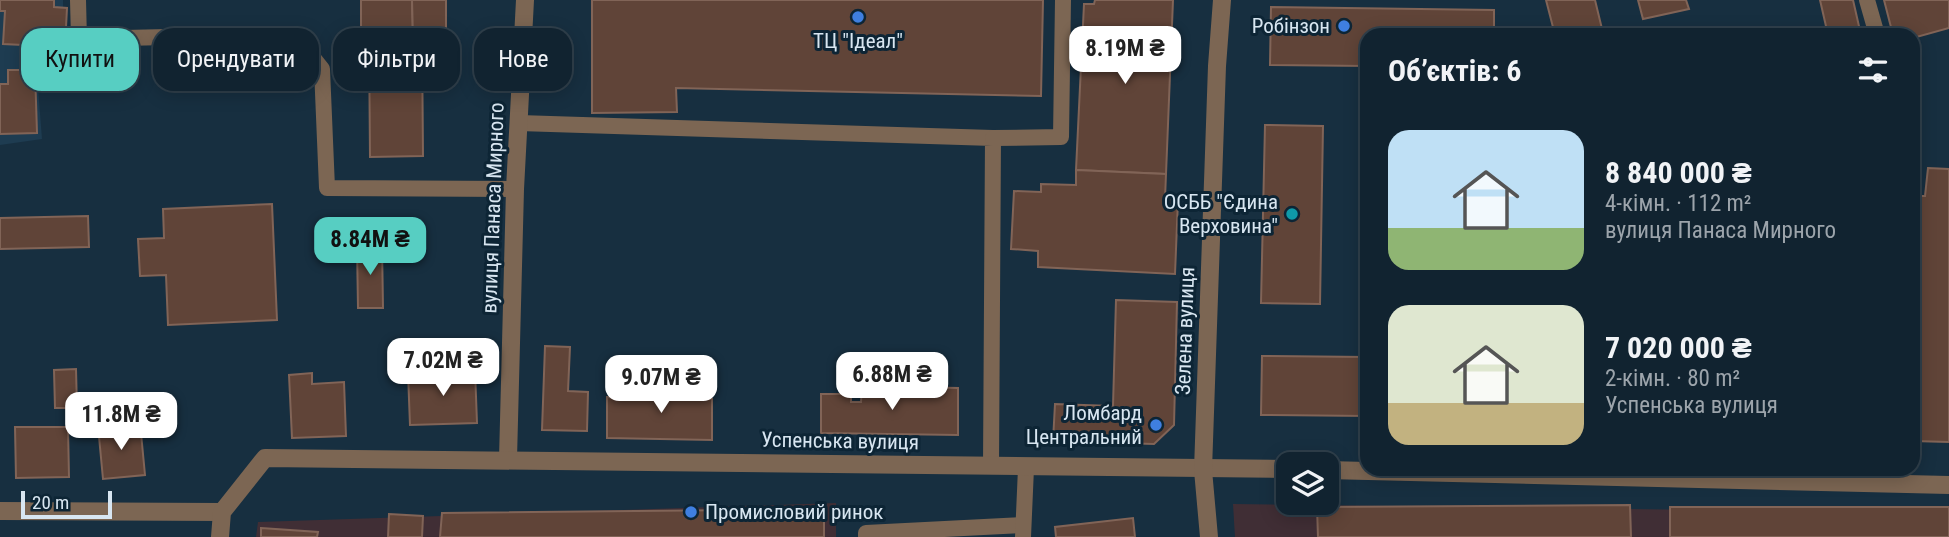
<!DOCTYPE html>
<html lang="uk">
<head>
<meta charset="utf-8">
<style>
	body { margin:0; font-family:"Roboto Condensed",sans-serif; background:#1e2f3c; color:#f1f3f6; height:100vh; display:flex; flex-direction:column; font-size:26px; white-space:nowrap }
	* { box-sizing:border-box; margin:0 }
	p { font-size:23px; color:#9ca4ab }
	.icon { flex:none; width:38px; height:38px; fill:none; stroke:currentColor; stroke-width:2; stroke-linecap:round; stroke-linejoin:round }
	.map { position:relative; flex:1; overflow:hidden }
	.drawer { position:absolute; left:1360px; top:28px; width:560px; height:448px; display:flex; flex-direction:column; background:#112330; border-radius:21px; box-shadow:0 4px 18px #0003,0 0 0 2px #30404c }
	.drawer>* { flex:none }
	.guide { position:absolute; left:21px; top:28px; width:665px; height:63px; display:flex; gap:14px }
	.fabs { position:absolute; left:1276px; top:452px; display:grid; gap:14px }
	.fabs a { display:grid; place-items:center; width:63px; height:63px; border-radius:14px; background:#112330; box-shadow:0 4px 18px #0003,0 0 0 2px #30404c; font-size:35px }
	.scale { position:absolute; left:21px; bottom:18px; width:91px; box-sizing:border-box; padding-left:7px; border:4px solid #d8e6f1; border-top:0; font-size:19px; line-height:24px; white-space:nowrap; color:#d8e6f1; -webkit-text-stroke:5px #0d2535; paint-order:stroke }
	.price { position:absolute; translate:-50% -60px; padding:0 16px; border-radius:14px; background:#fff; color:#222; font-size:23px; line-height:46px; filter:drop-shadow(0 2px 4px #0008) }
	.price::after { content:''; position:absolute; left:50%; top:42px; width:21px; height:16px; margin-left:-10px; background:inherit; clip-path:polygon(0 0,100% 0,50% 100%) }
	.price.active { background:#57cec2; color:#111 }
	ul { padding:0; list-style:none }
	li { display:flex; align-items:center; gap:21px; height:175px; padding:0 28px }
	li span { display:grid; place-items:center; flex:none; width:196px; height:140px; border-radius:21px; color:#555 }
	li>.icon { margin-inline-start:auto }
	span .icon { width:84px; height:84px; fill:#fffc; stroke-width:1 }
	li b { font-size:30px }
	h2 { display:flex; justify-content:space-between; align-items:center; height:84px; padding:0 28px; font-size:30px }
	.tag { padding:0 24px; border-radius:21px; background:#112330; box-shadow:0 4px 18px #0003,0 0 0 2px #30404c; font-size:24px; line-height:63px }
	.tag.active { background:#57cec2; color:#111 }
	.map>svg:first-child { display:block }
	.commercial { fill:#402e35 }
	.built { fill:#1e3c51 }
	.building { fill:#604438; stroke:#816457; stroke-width:2 }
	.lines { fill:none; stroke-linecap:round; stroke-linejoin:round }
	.lane { stroke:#7c6653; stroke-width:16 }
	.street { stroke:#7c6653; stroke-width:18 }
	.shop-dot { fill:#3f7fe0; stroke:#0d2535; stroke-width:2.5 }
	.culture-dot { fill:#0f9aa8; stroke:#0d2535; stroke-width:2.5 }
	.labels { text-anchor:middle; stroke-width:6; stroke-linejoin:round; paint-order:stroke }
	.poi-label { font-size:21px; fill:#d8e6f1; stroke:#0d2535; text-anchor:end }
	.street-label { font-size:21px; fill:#d8e6f1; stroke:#0d2535 }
</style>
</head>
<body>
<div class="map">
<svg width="1949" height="537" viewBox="0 0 1949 537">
	<rect width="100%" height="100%" fill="#172f40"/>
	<!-- commercial -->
	<g class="commercial">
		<polygon points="836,503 836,537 256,537 258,522"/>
		<polygon points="1233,504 1949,513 1949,537 1235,537"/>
	</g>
	<!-- built -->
	<polygon class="built" points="0,0 63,0 64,59 36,62 42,139 0,145"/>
	<!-- building -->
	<g class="building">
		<polygon points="0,0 54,0 54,7 67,8 65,47 3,44 5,11 0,11"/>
		<polygon points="361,0 412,0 413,38 422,38 423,156 370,157 369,36 361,37"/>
		<polygon points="412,0 446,0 446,38 413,38"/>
		<polygon points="592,0 1043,0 1041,96 676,88 677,112 592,113"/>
		<polygon points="1095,0 1173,0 1166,174 1076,170 1084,4 1094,4"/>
		<polygon points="1546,0 1595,0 1603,33 1555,35"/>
		<polygon points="1638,0 1686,0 1689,9 1643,19"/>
		<polygon points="1820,0 1853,0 1861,35 1828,35"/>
		<polygon points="1884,0 1949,0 1949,28 1913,38 1913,35 1893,35"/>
		<polygon points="1271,7 1494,10 1494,35 1367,35 1367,66 1270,65"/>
		<polygon points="8,70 35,70 37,133 0,134 0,84 8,84"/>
		<polygon points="1265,125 1323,126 1320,304 1261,303"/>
		<polygon points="1928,168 1949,169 1949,442 1913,441 1913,196 1925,196"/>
		<polygon points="1076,170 1166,174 1165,199 1178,200 1175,274 1038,267 1038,251 1011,249 1014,191 1041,192 1041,184 1076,185"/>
		<polygon points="272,204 277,320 168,325 166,275 140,276 138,239 164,238 163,209"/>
		<polygon points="88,216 89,247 0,249 0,218"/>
		<polygon points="382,245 383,308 358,308 357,246"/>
		<polygon points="1116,300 1177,302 1174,425 1154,444 1053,441 1055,404 1113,406"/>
		<polygon points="545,346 570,347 568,391 588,392 587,431 542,430"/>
		<polygon points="1262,356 1367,357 1367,416 1261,415"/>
		<polygon points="76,369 77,408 55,408 54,370"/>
		<polygon points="475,370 477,423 410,425 408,373"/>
		<polygon points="312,373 312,384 344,382 346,436 292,438 289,375"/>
		<polygon points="658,383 696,384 695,399 712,399 712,440 607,438 607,397 658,398"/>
		<polygon points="862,386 958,388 958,435 821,433 821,394 851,394 851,402 861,402"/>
		<polygon points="124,423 125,435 141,433 145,475 103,479 98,426"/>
		<polygon points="15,427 68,427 69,477 16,478"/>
		<polygon points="1630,505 1631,537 1318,537 1317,507"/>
		<rect x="1670" y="507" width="279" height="30"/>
		<polygon points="824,509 824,537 440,537 442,513"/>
		<polygon points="389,514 423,516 422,537 388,537"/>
		<polygon points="1133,518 1135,537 1056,537 1055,527"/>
		<polygon points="261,528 318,532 317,537 261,537"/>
	</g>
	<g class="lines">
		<!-- lane -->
		<g class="lane">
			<polyline points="78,0 79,39 294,34 322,69 327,188 515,189"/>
			<polyline points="1867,0 1877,35"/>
			<polyline points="519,123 993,138 991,466"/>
			<polyline points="993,138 1061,137 1063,0"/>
			<polyline points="866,537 866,533 1023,525"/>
			<polyline points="1023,537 1026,468"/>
		</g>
		<!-- street -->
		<g class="street">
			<polyline points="508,459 515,189 525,0"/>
			<polyline points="1326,470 1949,485"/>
			<polyline points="0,511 222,512"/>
			<polyline points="220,537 222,512 265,458 1288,469"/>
			<polyline points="1209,537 1203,470 1217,66 1222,0"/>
		</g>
	</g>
	<!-- markers -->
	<g class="shop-dot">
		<circle cx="858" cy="17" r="7"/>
		<circle cx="1344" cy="26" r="7"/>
		<circle cx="1156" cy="425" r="7"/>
		<circle cx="691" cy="512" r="7"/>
	</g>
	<circle class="culture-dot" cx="1292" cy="214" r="7"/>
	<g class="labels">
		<!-- poi labels -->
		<g class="poi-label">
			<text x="1330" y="33">Робінзон</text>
			<text x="858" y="48" text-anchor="middle">ТЦ "Ідеал"</text>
			<text x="1278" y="209">ОСББ "Єдина<tspan x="1278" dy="24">Верховина"</tspan></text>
			<text x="1142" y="420">Ломбард<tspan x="1142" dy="24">Центральний</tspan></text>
			<text x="705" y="519" text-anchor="start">Промисловий ринок</text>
		</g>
		<!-- street labels -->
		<g class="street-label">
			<text transform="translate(493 208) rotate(-88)" y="7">вулиця Панаса Мирного</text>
			<text transform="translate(1185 331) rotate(-88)" y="7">Зелена вулиця</text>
			<text transform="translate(840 441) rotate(1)" y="7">Успенська вулиця</text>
		</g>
	</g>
</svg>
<div class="fabs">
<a><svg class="icon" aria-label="layers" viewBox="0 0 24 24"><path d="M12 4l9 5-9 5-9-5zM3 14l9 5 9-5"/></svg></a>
</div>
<div class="scale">20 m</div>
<b class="price" style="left:1125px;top:86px">8.19M ₴</b>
<b class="price active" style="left:370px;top:277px">8.84M ₴</b>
<b class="price" style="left:443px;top:398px">7.02M ₴</b>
<b class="price" style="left:892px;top:412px">6.88M ₴</b>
<b class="price" style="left:661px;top:415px">9.07M ₴</b>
<b class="price" style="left:121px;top:452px">11.8M ₴</b>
<div class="guide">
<a class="tag active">Купити</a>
<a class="tag">Орендувати</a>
<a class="tag">Фільтри</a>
<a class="tag">Нове</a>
</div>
<section class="drawer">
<h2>Об’єктів: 6<svg class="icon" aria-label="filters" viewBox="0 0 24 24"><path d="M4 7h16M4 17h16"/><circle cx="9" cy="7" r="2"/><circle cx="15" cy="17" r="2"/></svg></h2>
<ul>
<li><span style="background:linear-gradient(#bfe0f5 70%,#8fb573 0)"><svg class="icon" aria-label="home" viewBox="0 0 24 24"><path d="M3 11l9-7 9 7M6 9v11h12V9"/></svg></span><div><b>8 840 000 ₴</b><p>4-кімн. · 112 m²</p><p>вулиця Панаса Мирного</p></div></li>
<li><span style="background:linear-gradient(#dfe7d0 70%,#c2b280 0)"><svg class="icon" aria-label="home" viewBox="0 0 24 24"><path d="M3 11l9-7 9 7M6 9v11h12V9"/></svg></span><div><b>7 020 000 ₴</b><p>2-кімн. · 80 m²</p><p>Успенська вулиця</p></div></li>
</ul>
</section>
</div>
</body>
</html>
